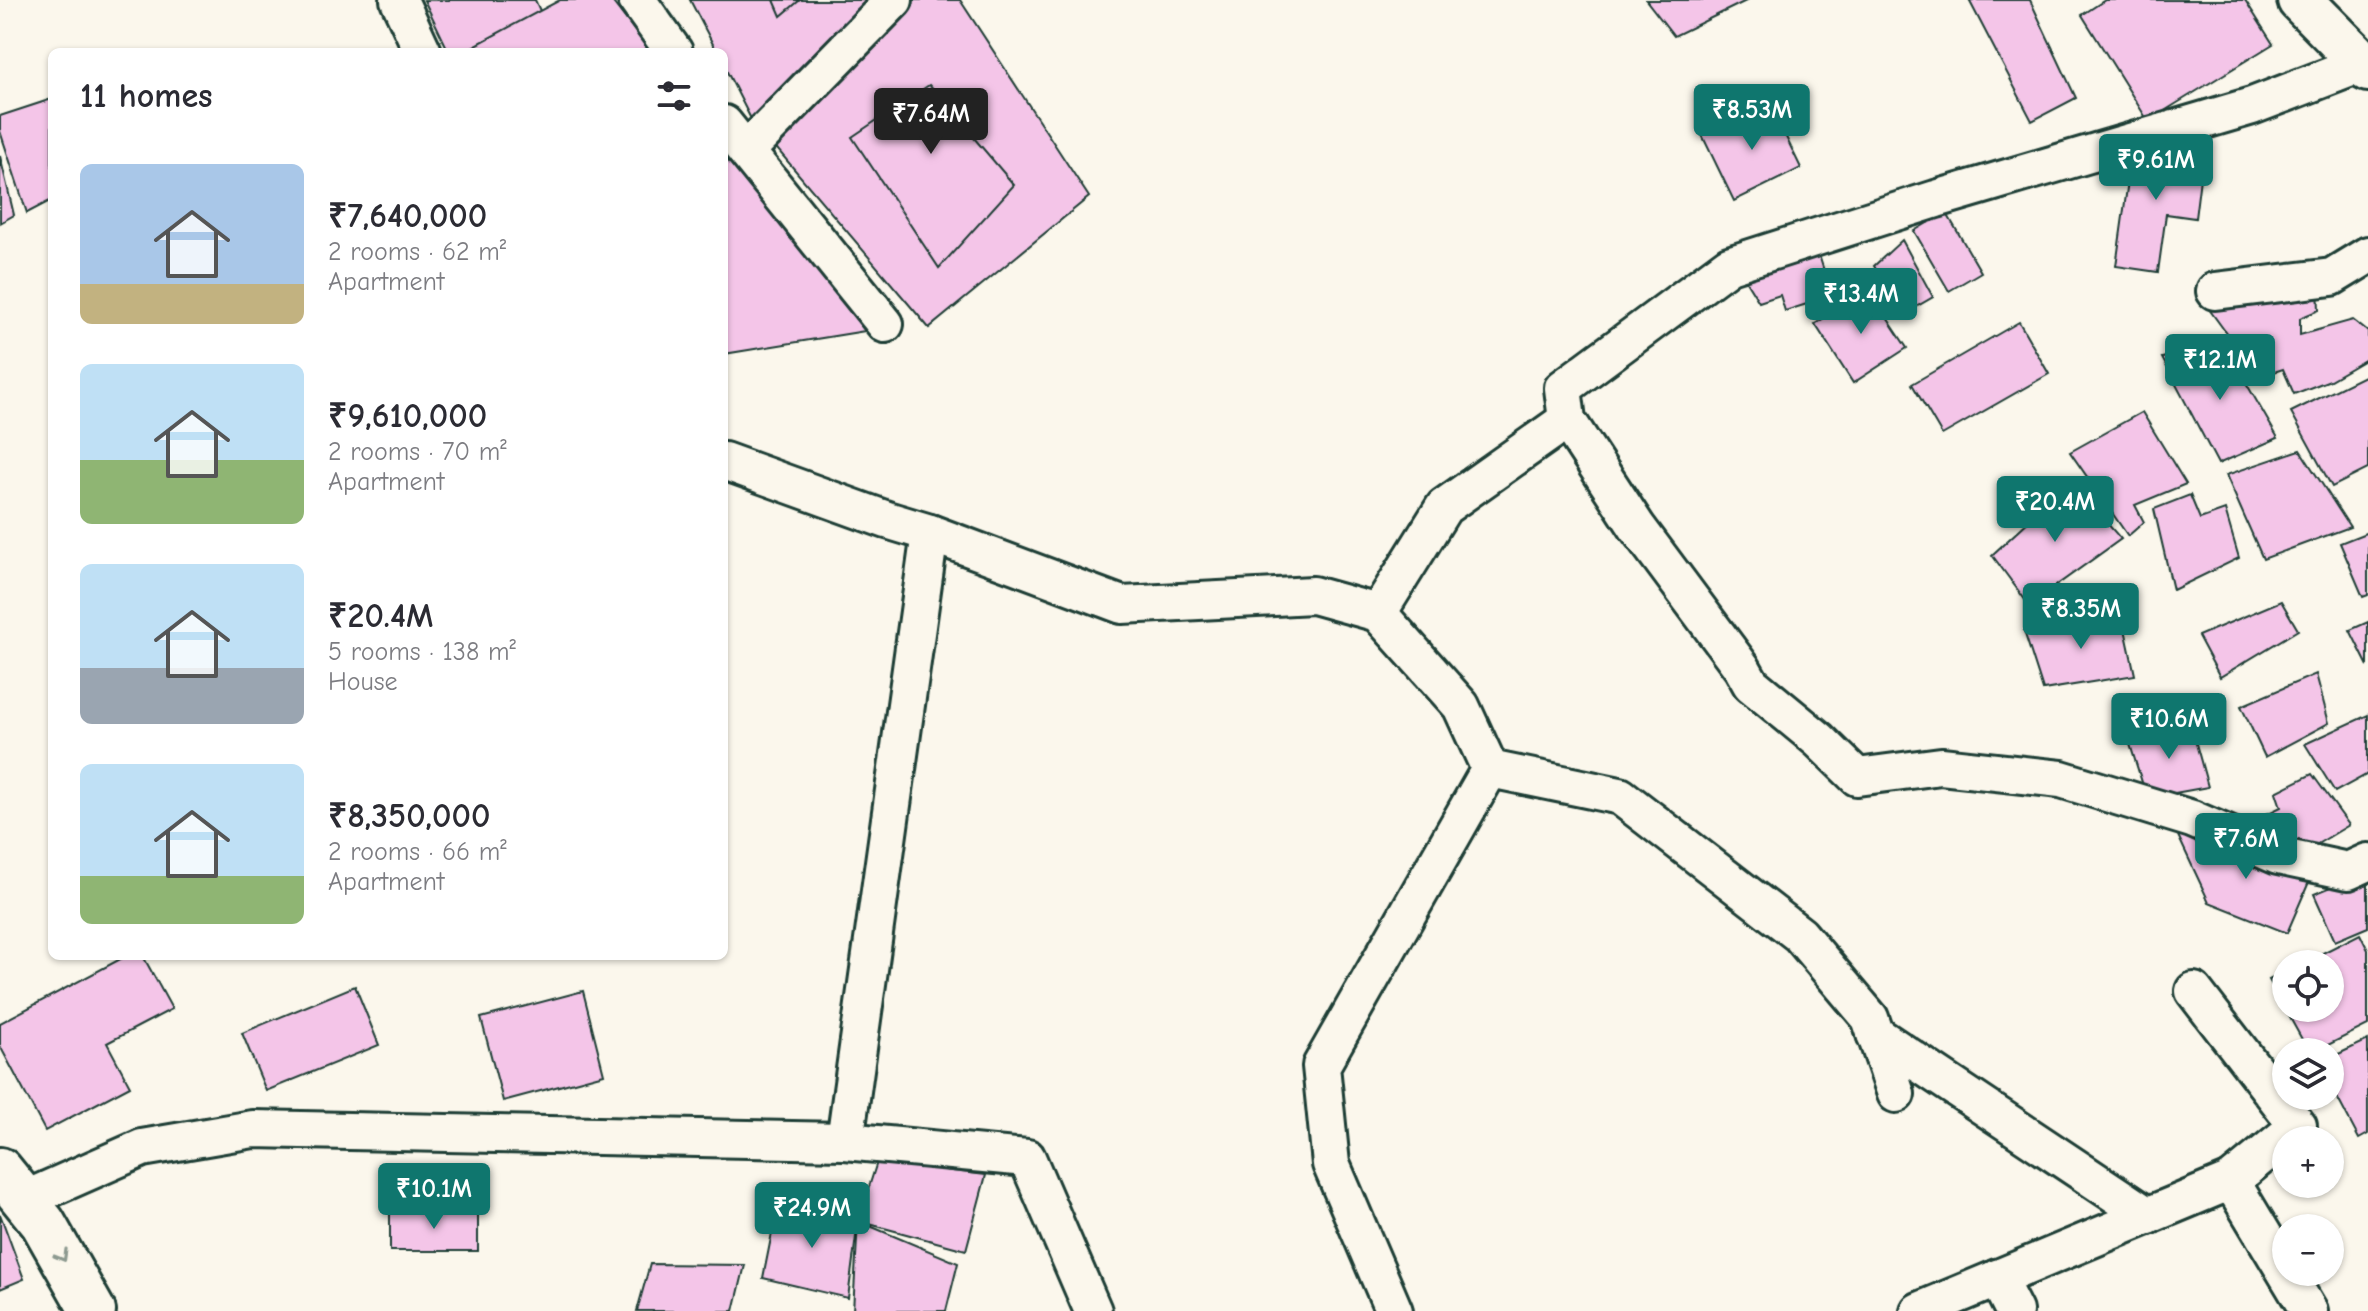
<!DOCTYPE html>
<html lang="en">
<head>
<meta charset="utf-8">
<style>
	body { margin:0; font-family:"Comic Neue",sans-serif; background:#f2f2f3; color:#2b2b33; height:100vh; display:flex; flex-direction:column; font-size:30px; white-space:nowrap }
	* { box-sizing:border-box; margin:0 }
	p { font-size:26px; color:#7c7c81 }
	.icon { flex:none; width:44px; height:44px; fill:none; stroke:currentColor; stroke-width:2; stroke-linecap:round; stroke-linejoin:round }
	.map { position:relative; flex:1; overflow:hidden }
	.sheet { position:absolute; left:48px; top:48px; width:680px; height:912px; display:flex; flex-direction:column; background:#fff; border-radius:12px; box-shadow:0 2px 6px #0004 }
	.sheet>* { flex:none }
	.tools { position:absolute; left:2272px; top:950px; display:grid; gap:16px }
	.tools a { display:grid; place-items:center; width:72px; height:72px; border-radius:50%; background:#fff; box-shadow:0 2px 6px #0004; font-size:40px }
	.price { position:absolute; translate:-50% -68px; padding:0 18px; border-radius:8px; background:#0f766e; color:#fff; font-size:26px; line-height:52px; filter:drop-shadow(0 2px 4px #0008) }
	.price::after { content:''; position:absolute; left:50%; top:48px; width:24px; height:18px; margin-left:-12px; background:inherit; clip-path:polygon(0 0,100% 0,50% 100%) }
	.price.active { background:#222; color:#fff }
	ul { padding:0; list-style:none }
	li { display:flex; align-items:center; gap:24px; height:200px; padding:0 32px }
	li span { display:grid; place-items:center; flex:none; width:224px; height:160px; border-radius:12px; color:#555 }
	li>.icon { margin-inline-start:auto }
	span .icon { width:96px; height:96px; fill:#fffc; stroke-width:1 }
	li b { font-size:34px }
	h2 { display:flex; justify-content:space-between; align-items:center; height:96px; padding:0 32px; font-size:34px }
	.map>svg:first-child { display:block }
	.building { fill:#f4c5e8; stroke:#1f3d34; stroke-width:2 }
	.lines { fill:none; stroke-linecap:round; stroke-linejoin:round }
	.street-casing { stroke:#1f3d34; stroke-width:42 }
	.secondary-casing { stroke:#1f3d34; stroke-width:50 }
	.street { stroke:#fbf7ec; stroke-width:36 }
	.secondary { stroke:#fbf7ec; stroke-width:44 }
	.oneway { stroke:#8d9a90 }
</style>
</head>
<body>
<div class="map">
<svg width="2368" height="1311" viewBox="0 0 2368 1311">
	<rect width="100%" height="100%" fill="#fbf7ec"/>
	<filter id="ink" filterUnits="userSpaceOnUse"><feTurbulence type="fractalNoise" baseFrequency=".0125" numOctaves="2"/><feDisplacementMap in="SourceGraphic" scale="16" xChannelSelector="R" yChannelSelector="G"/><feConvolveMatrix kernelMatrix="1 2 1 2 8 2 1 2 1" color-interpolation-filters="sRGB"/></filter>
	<g filter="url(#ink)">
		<!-- building -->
		<g class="building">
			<polygon points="424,0 535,0 542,15 465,52 449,52"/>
			<polygon points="560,0 611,0 651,52 463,52"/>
			<polygon points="690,0 874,0 752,121 724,66 724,52 717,52"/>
			<polygon points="774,0 800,0 781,16"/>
			<polygon points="899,0 960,0 1089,197 929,328 772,143"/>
			<polygon points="1646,0 1748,0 1674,36"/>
			<polygon points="1969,0 2030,0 2076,98 2032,121"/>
			<polygon points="2105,0 2245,0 2273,44 2148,121 2082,15"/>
			<polygon points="929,85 1014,185 939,268 852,137"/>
			<polygon points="52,99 52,200 27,213 0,131 0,116"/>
			<polygon points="1769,102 1801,168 1734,201 1702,135"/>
			<polygon points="2133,145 2203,154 2195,218 2166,214 2158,272 2116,266"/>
			<polygon points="724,147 865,331 724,354"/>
			<polygon points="0,156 14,215 0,223"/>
			<polygon points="1946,212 1981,272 1949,291 1914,231"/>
			<polygon points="1902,240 1933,297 1902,315 1874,266"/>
			<polygon points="1818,252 1832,296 1785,311 1780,295 1759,302 1743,276"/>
			<polygon points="2318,288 2319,310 2300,318 2300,335 2353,320 2368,332 2368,358 2330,380 2294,394 2283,369 2271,373 2258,345 2238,349 2206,305"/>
			<polygon points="1868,289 1907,348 1853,383 1815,324"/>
			<polygon points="2019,322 2049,374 1942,435 1912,384"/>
			<polygon points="2223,343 2278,438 2218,464 2162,358"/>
			<polygon points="2368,374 2368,469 2332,487 2291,412"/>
			<polygon points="2142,412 2186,484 2135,505 2144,522 2128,536 2070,452"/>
			<polygon points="2300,450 2350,527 2263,559 2226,475"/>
			<polygon points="2071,482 2121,539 2029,605 1992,555"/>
			<polygon points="2190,495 2200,519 2225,510 2239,558 2173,590 2154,509"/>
			<polygon points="2368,532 2368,595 2363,597 2340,543"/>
			<polygon points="2281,601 2298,630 2220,677 2198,636"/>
			<polygon points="2121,610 2135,675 2043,690 2024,631"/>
			<polygon points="2368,622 2368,666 2350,630"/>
			<polygon points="2316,674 2329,723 2265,757 2241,706"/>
			<polygon points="2368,715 2368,774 2335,792 2305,744"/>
			<polygon points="2190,722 2208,787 2147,798 2128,738"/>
			<polygon points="2312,774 2349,825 2309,849 2246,824 2281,807 2276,792"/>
			<polygon points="2173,825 2312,875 2287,933 2209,902"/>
			<polygon points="2368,872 2368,927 2335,941 2314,894"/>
			<polygon points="2360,934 2368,950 2368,1025 2314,1052 2309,1052 2269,980 2286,971 2286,1008 2330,1008 2330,964 2301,964"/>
			<polygon points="126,956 143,956 172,1009 107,1043 130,1086 45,1131 0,1046 0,1023"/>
			<polygon points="355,986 379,1045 266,1091 242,1033"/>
			<polygon points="583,991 604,1074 503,1101 481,1018"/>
			<polygon points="2368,1040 2368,1134 2359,1139 2330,1084 2330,1058"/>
			<polygon points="877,1162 986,1175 966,1250 858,1221"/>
			<polygon points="778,1203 858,1221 848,1298 763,1278"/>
			<polygon points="390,1211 478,1212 478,1251 390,1251"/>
			<polygon points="0,1214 24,1279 0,1289"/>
			<polygon points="858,1221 958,1263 946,1311 853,1311"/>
			<polygon points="650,1264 745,1265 734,1311 637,1311"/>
		</g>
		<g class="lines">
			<!-- street casing -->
			<g class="street-casing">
				<g id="street">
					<polyline points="399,0 423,52"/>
					<polyline points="637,0 674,52"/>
					<polyline points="2364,63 2252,106 1936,199 1729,265 1563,388 1567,420 1637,527 1742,668 1751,684 1819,740 1857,777 1941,766 2061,779 2192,819 2278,856 2348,871 2368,862"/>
					<polyline points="724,124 885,324"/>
					<polyline points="746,151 894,0"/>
					<polyline points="2215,291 2332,277 2368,255"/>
					<polyline points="724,461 887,520 930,533 1122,605 1313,595 1378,613 1461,706 1490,769 1321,1066 1331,1164 1394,1311"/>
					<polyline points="1378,613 1444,507 1567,420"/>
					<polyline points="1490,769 1620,796 1800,935 1870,1018 1896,1094"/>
					<polyline points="2194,991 2298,1126 2231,1181"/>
					<polyline points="1875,1034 2148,1216"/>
					<polyline points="845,1141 930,533"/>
					<polyline points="24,1200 142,1148 253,1129 845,1141 1027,1158 1093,1311"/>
					<polyline points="1997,1278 2014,1311"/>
					<polyline points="1919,1311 2231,1181 2309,1311"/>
				</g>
			</g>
			<!-- secondary casing -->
			<g class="secondary-casing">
				<g id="secondary">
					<polyline points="2300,0 2368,69"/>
					<polyline points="0,1170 43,1223 93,1311"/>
				</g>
			</g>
			<!-- street -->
			<use href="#street" class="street"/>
			<!-- secondary -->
			<use href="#secondary" class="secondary"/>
		</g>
		<!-- one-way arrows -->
		<defs><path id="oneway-chevron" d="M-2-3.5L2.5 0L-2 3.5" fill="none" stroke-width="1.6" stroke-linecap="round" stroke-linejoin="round" transform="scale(2)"/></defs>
		<use class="oneway" href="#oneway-chevron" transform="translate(62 1256) rotate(60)"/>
	</g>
</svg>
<div class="tools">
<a><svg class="icon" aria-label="locate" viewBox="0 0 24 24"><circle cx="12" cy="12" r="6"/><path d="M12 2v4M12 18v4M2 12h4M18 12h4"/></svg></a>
<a><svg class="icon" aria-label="layers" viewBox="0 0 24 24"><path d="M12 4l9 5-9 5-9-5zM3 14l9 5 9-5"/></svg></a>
<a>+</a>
<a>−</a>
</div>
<b class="price" style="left:1752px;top:152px">₹8.53M</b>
<b class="price active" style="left:931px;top:156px">₹7.64M</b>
<b class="price" style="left:2156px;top:202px">₹9.61M</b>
<b class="price" style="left:1861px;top:336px">₹13.4M</b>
<b class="price" style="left:2220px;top:402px">₹12.1M</b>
<b class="price" style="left:2055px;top:544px">₹20.4M</b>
<b class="price" style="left:2081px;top:651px">₹8.35M</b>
<b class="price" style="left:2169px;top:761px">₹10.6M</b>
<b class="price" style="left:2246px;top:881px">₹7.6M</b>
<b class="price" style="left:434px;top:1231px">₹10.1M</b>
<b class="price" style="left:812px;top:1250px">₹24.9M</b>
<section class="sheet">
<h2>11 homes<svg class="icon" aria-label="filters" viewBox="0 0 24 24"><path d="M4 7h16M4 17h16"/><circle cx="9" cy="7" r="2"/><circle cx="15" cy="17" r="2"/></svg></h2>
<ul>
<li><span style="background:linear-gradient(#a9c7e8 75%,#c2b280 0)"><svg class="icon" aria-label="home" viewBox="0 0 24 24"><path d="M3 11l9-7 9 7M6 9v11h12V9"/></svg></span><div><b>₹7,640,000</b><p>2 rooms · 62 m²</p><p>Apartment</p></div></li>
<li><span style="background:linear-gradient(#bfe0f5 60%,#8fb573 0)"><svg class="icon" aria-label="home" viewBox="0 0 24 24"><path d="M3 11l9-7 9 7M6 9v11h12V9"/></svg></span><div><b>₹9,610,000</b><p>2 rooms · 70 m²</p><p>Apartment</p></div></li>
<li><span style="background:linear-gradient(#bfe0f5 65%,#9aa5b1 0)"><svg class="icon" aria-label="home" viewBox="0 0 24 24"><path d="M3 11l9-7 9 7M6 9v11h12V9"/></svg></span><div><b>₹20.4M</b><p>5 rooms · 138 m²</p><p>House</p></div></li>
<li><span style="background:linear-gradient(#bfe0f5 70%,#8fb573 0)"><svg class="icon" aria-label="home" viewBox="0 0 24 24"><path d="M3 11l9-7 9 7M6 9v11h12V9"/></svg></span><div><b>₹8,350,000</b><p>2 rooms · 66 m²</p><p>Apartment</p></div></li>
</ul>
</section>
</div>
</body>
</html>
